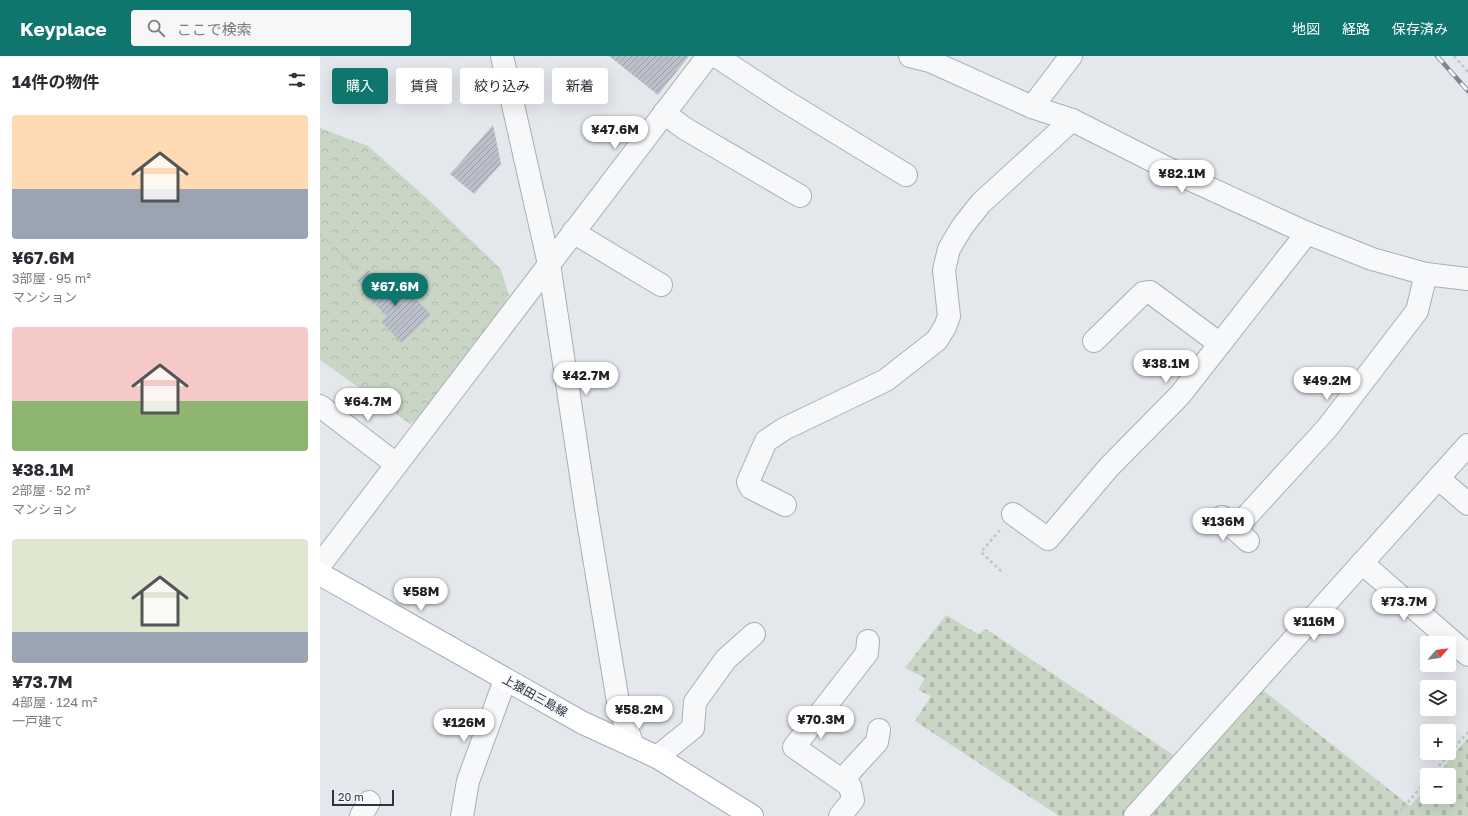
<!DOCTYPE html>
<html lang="ja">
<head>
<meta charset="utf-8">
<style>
	body { margin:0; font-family:"Golos Text","Noto Sans JP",sans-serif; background:#f7f7f7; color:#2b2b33; height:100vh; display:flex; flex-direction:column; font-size:15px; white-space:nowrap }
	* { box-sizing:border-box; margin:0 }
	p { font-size:13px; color:#7c7c81 }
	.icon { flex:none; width:22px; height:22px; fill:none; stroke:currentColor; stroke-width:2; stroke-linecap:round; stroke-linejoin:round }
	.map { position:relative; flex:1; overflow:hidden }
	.details { display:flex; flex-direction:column; background:#fff; width:320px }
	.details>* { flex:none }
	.banner { position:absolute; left:12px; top:12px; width:380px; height:36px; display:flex; gap:8px }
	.needle { width:26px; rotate:62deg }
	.tools { position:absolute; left:1100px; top:580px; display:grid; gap:8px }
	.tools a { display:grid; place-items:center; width:36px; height:36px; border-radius:4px; background:#fff; box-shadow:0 4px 16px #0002; font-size:20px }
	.scale { position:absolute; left:12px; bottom:10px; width:62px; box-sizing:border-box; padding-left:4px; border:2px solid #2b3445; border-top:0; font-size:11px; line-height:14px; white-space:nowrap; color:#2b3445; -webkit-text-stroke:3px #f4f6f9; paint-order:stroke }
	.price { position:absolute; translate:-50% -34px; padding:0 9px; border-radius:14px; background:#fff; color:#222; font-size:13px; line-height:26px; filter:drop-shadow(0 1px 2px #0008) }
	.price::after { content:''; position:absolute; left:50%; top:24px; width:12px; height:9px; margin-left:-6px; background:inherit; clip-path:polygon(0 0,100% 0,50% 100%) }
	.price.on { background:#0f766e; color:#fff }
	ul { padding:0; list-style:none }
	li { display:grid; align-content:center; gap:8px; height:212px; padding:0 12px }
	li span { display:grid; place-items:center; height:124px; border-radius:4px; color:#555 }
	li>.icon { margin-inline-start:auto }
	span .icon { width:72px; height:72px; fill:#fffc; stroke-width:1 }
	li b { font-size:17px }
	h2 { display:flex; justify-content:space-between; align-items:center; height:48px; padding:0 12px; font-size:17px }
	.tag { padding:0 14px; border-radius:4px; background:#fff; box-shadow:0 4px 16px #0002; font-size:14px; line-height:36px }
	.tag.on { background:#0f766e; color:#fff }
	header { display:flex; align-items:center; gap:24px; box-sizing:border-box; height:56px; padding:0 20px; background:#0f766e; color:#fff }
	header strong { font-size:19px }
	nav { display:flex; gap:22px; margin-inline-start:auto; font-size:14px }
	.search { width:280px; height:36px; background:#f7f7f7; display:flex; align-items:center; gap:10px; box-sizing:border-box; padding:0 14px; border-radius:4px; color:#7c7c81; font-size:15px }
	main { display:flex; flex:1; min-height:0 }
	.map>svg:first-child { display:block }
	.forest { fill:url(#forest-crowns) }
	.cemetery { fill:url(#cemetery-stones) }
	.building { fill:url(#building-hatch) }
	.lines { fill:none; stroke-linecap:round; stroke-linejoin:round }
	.minor-casing { stroke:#a9aeb7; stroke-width:24 }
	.major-casing { stroke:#a3abb8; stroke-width:24 }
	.path { stroke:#c2c5cb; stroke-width:2.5; stroke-dasharray:3 3; stroke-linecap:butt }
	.minor { stroke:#f7f8fa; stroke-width:22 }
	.major { stroke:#fff; stroke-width:22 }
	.rail-casing { stroke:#7d8696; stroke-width:4.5 }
	.rail { stroke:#f4f6f9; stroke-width:3; stroke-dasharray:9; stroke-linecap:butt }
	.labels { text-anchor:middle; stroke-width:3; stroke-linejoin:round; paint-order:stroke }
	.street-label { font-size:12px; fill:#2b3445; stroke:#f4f6f9 }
</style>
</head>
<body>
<header>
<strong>Keyplace</strong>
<div class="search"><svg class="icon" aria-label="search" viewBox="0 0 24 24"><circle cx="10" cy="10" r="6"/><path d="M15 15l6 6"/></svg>ここで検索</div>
<nav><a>地図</a><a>経路</a><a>保存済み</a></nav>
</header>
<main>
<section class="details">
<h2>14件の物件<svg class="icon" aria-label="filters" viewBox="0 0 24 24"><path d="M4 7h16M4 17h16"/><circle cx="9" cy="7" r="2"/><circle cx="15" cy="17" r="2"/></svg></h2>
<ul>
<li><span style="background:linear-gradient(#ffd9b3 60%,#9aa5b1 0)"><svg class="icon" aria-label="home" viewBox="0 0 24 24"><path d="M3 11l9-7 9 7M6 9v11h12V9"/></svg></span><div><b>¥67.6M</b><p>3部屋 · 95 m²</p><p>マンション</p></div></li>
<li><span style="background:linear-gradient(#f6c9c9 60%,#8fb573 0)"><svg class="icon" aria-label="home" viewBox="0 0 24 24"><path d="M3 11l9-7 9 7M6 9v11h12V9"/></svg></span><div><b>¥38.1M</b><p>2部屋 · 52 m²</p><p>マンション</p></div></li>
<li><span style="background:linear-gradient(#dfe7d0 75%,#9aa5b1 0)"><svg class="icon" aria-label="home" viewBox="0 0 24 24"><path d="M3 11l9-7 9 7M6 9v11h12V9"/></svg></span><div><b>¥73.7M</b><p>4部屋 · 124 m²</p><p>一戸建て</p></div></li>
</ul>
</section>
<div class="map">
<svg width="1148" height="760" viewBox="0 0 1148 760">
	<defs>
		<pattern id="forest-crowns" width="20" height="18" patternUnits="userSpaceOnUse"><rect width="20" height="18" fill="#c9d6c5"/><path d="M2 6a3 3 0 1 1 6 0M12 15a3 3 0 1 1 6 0" fill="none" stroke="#adb8ab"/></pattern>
		<pattern id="cemetery-stones" width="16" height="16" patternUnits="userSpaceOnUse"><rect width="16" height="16" fill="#c9d6c5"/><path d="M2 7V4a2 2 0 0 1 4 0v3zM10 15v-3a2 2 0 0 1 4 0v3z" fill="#adb8ab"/></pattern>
		<pattern id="building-hatch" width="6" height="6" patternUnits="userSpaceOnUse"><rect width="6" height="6" fill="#bbc0ca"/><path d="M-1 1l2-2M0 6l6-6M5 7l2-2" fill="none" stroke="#989da6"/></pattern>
	</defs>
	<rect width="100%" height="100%" fill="#e4e7ec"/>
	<!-- forest -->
	<polygon class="forest" points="0,72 48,90 112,147 180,212 189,239 167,283 114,351 90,368 0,304"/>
	<!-- cemetery -->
	<polygon class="cemetery" points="626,559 658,578 666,573 858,702 939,631 1090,750 1107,731 1107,741 1129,741 1129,719 1117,719 1148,682 1148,760 739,760 595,665 611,640 598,634 605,622 585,612"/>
	<!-- building -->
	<g class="building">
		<polygon points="289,0 369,0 338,39"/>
		<polygon points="173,69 181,108 154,138 130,118"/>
		<polygon points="48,214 58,224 61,221 84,245 91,238 111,259 82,287 61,266 67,260 44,237 47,235 37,225"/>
	</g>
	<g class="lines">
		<!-- minor casing -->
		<g class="minor-casing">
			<g id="minor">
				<polyline points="182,0 229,208 267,459 298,646 313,690"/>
				<polyline points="396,0 460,42 586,119"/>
				<polyline points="590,0 610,5 712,51 752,64 865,121 987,177 1052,203 1106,218 1148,223"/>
				<polyline points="712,51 751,0"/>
				<polyline points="344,57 364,72 480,140"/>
				<polyline points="253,176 341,229"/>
				<polyline points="774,285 823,237 830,236 900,288"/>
				<polyline points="0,350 76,408"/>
				<polyline points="1118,422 1148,448"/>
				<polyline points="465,449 431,432 428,426 446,385 464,373 566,324 617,284 625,271 629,260 624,214 629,193 642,171 661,147 752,64"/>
				<polyline points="693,458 728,483 789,411 860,339 987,177"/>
				<polyline points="902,461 928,485"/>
				<polyline points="915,473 1008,371 1097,255 1106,218"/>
				<polyline points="1042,507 1148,599"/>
				<polyline points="0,509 388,0"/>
				<polyline points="337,701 373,672 375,646 406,603 434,578"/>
				<polyline points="522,724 557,686 559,674"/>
				<polyline points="41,760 49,746"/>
				<polyline points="142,760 148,725 185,624"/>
				<polyline points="520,760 533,744 530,730 474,691 547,597 548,585"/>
				<polyline points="815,760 1148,389"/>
			</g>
		</g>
		<!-- major casing -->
		<g class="major-casing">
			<polyline id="major" points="0,518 263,667 337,701 432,760"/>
		</g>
		<!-- path -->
		<g class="path">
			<polyline points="1134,0 1148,16"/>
			<polyline points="0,178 38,215"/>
			<polyline points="680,474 661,496 682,516"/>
			<polyline points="1111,719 1148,676"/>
			<polyline points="1076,760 1107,724"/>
		</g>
		<!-- minor -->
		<use href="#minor" class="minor"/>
		<!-- major -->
		<use href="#major" class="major"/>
		<!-- rail casing -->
		<g class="rail-casing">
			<polyline id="rail" points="1117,0 1148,35"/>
		</g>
		<!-- rail -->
		<use href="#rail" class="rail"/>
	</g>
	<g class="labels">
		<!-- street labels -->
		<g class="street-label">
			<text transform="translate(215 640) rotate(29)" y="4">上猿田三島線</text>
		</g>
	</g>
</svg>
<div class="tools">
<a><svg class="needle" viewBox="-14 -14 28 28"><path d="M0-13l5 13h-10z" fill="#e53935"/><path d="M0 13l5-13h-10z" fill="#7c7c81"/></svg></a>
<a><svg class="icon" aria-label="layers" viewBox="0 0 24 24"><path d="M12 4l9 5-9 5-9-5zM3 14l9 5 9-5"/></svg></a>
<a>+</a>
<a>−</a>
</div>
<div class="scale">20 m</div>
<b class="price" style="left:295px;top:94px">¥47.6M</b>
<b class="price" style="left:862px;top:138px">¥82.1M</b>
<b class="price on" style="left:75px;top:251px">¥67.6M</b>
<b class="price" style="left:846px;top:328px">¥38.1M</b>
<b class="price" style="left:266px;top:340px">¥42.7M</b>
<b class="price" style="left:1007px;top:345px">¥49.2M</b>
<b class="price" style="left:48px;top:366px">¥64.7M</b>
<b class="price" style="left:903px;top:486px">¥136M</b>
<b class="price" style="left:101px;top:556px">¥58M</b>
<b class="price" style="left:1084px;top:566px">¥73.7M</b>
<b class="price" style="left:994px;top:586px">¥116M</b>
<b class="price" style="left:319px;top:674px">¥58.2M</b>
<b class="price" style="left:501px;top:684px">¥70.3M</b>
<b class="price" style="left:144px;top:687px">¥126M</b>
<div class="banner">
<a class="tag on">購入</a>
<a class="tag">賃貸</a>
<a class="tag">絞り込み</a>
<a class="tag">新着</a>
</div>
</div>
</main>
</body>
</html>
